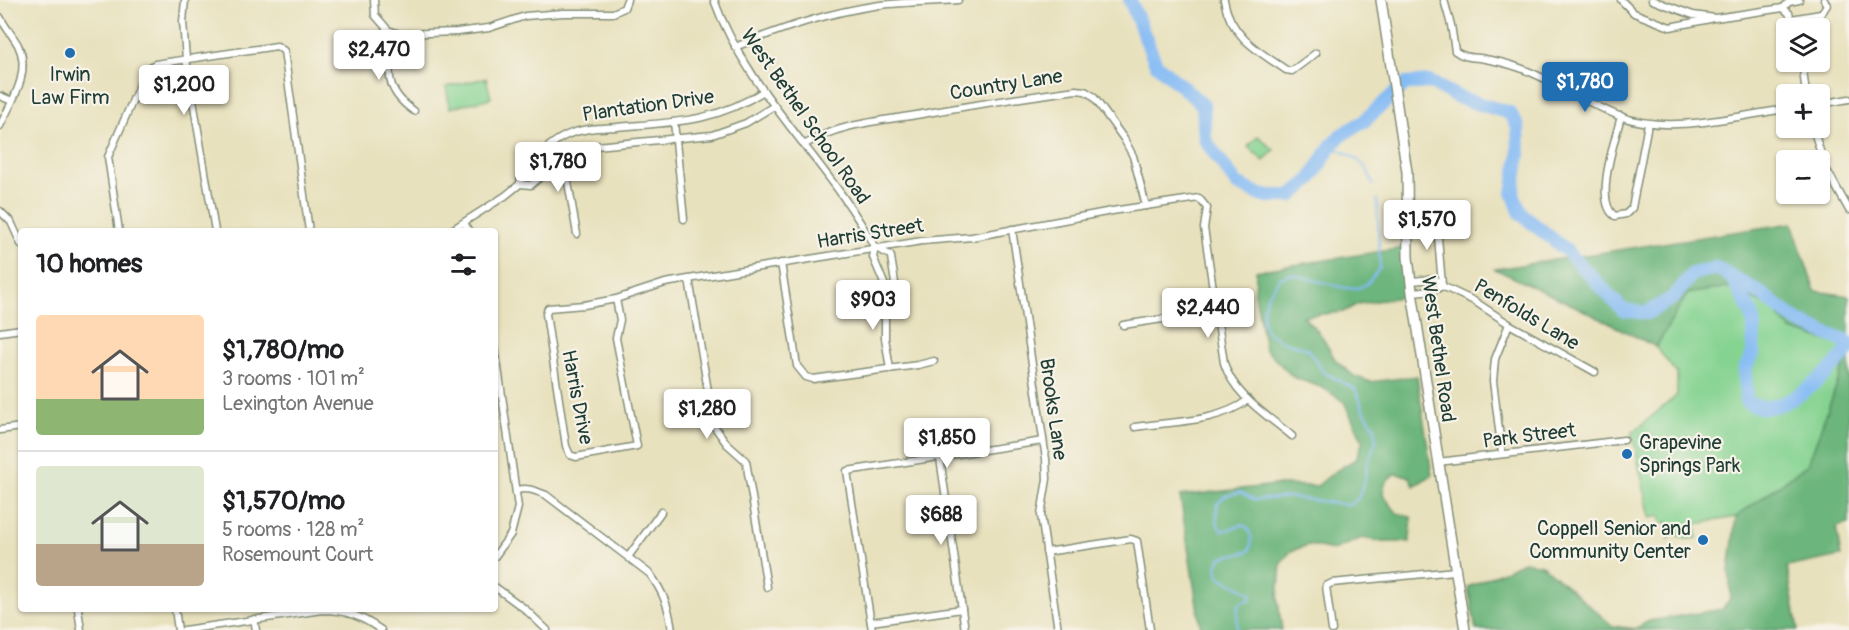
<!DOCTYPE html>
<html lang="en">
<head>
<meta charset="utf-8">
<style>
	body { margin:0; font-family:Pangolin,sans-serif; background:#f2f2f2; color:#202124; height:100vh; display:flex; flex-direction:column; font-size:22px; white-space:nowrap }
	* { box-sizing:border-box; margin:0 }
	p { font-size:20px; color:#757577 }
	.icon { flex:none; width:33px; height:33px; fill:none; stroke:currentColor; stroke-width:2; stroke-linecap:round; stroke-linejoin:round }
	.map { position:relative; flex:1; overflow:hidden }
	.drawer { position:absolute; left:18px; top:228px; width:480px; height:384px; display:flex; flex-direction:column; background:#fff; border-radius:6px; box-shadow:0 2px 4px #0004 }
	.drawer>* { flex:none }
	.controls { position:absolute; left:1776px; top:18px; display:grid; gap:12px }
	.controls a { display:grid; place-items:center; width:54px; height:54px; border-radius:6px; background:#fff; box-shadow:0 2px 4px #0004; font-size:30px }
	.price { position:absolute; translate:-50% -51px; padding:0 14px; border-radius:6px; background:#fff; color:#222; font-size:20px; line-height:39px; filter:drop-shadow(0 2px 3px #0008) }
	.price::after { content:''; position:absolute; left:50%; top:36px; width:18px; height:14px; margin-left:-9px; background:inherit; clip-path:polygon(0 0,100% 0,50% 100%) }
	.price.active { background:#1f6fb2; color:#fff }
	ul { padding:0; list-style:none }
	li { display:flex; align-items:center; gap:18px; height:150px; padding:0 18px }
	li+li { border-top:2px solid #e0e0e0 }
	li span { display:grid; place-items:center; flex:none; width:168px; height:120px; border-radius:6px; color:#555 }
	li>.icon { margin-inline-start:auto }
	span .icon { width:72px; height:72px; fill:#fffc; stroke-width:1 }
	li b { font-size:26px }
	h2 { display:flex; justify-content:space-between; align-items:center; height:72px; padding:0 18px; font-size:26px }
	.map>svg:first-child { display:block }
	.green { fill:#85d391; stroke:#528862; stroke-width:1.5 }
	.forest { fill:#6cb57b; stroke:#467958; stroke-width:1.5 }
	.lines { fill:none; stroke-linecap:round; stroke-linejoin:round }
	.stream { stroke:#85bbf4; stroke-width:2 }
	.river { stroke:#85bbf4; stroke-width:14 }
	.minor-casing { stroke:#848f78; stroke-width:9 }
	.secondary-casing { stroke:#848f78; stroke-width:12 }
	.minor { stroke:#fff; stroke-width:6 }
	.secondary { stroke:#fff; stroke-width:9 }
	.poi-dot { fill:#1f6fb2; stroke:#f7f3e8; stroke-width:2 }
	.labels { text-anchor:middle; stroke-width:4.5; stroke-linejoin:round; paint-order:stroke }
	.poi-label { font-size:20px; fill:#1f3d34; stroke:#f7f3e8 }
	.street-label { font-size:20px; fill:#1f3d34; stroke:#f7f3e8 }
</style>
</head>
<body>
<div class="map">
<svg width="1849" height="630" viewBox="0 0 1849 630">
	<rect width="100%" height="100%" fill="#f7f3e8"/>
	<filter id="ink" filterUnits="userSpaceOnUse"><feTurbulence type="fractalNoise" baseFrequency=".0167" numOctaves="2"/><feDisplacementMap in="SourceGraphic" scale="12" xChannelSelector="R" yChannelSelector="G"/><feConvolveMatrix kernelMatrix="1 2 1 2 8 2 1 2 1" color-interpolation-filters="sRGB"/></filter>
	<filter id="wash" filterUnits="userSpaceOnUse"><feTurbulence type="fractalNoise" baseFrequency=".008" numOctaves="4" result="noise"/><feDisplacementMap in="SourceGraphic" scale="24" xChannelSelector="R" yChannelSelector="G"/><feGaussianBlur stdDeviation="1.35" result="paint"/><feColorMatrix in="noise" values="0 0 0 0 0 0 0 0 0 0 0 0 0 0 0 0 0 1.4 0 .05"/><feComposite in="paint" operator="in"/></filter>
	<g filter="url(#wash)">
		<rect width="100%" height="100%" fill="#e8e1bd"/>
		<!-- green -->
		<g class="green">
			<polygon points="486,78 491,98 450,108 446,87"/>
			<polygon points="1258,136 1274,150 1264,161 1248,147"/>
			<polygon points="1727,287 1771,307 1791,330 1849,347 1849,351 1808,464 1736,517 1696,524 1697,538 1686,539 1672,533 1669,539 1667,522 1662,523 1660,516 1650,518 1632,433 1677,395 1677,374 1656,347 1687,294"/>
		</g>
		<!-- forest -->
		<g class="forest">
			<polygon points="1792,223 1815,291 1849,296 1849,347 1791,330 1771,307 1727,287 1687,294 1656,347 1577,307 1495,269"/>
			<path d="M1402 248 1406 296 1358 304 1343 312 1303 316 1321 335 1336 361 1354 376 1371 382 1417 376 1432 475 1414 486 1409 476 1395 474C1386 480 1383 485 1383 495L1397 513 1411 517C1413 526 1409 533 1410 542H1382L1362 538 1334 550 1309 545 1291 551 1281 563 1278 600 1282 630H1201L1180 496 1276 485 1317 486 1334 472 1356 459 1363 441 1344 402 1323 388 1293 377 1265 349 1255 294 1256 271Z"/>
			<polygon points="1849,351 1849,524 1836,527 1841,556 1787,567 1798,630 1476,630 1468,587 1524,562 1542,565 1613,626 1635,629 1649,621 1723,609 1731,597 1729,571 1736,517 1808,464"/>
		</g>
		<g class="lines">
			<!-- stream -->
			<g class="stream">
				<path d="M1331 146C1352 156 1367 160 1373 185"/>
				<path d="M1237 630 1238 606 1243 601 1250 600 1252 595 1246 590 1219 577 1217 567 1220 558C1230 554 1239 555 1249 551 1253 542 1252 536 1247 527L1242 525 1223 531C1215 527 1217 513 1217 504L1225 496 1240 492 1255 500 1289 497 1349 505 1358 499 1366 476V468L1376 440 1375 428 1364 411 1355 389 1323 372 1308 349 1279 340 1266 331 1263 323V308L1267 296 1280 278 1291 274 1345 288H1358L1367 284 1380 268 1377 200"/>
			</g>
			<!-- river -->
			<g class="river">
				<polyline points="1130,0 1156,64 1203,105 1205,140 1237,184 1263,196 1291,196 1310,180 1331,146 1341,135 1363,122 1405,84 1429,82 1460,98 1510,113 1518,127 1519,155 1513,193 1521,214 1565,249 1623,310 1647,313 1674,297 1692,274 1716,268 1757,291 1799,322 1849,343"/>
				<path d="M1731 276 1752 314 1754 327 1753 354 1745 369 1746 401C1777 425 1830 372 1849 349"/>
			</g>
		</g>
	</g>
	<g filter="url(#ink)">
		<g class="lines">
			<!-- minor casing -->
			<g class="minor-casing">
				<g id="minor">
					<polyline points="185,0 183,22 186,59 215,231"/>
					<polyline points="374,0 375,15 388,30 399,34 457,32 489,28 525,16 563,13 613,13 624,8 627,0"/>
					<path d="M714 0C748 94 829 161 875 248"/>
					<path d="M1224 0C1230 36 1258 51 1286 70L1292 71 1316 53"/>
					<path d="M1444 0 1451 25 1455 51C1464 58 1474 57 1485 59 1497 61 1509 64 1520 68 1555 81 1585 102 1619 116 1669 135 1735 116 1786 109"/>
					<polyline points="1621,0 1634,13 1670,27 1710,19"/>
					<polyline points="1652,0 1693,15 1715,18 1783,8 1789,13 1794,28"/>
					<polyline points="1783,8 1789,2 1799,0"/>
					<path d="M0 17C5 27 13 36 18 45 32 73 11 102 0 126"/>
					<polyline points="1791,19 1821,14 1827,5 1824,0"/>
					<path d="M395 33C389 68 381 88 414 111"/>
					<path d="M735 47C783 28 829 12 880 5 906 2 932 2 958 0"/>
					<polyline points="1802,62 1806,94"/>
					<polyline points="0,96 12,101"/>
					<polyline points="1820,104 1849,99"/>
					<path d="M1621 116C1616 138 1593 201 1615 216L1626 214 1632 208 1648 124"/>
					<polyline points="674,122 684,219"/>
					<polyline points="1813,128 1825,167 1849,210"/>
					<path d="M804 145C839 123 882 121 922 114 973 105 1025 97 1076 90L1085 91 1093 96 1124 139 1133 156 1146 206"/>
					<polyline points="546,149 564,171 568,182 577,234"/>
					<polyline points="520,184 531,185 570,151 575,148 712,135 746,123 774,106"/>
					<polyline points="0,211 11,222 21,244"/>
					<polyline points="1436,213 1442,285"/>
					<polyline points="464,223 469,231"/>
					<polyline points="1012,229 1046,459 1047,479 1041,515 1058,630"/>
					<polyline points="119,231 108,157 146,70 155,64 277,46 284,51 309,231"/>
					<path d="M450 231 505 196 520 184 521 173C535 159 549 143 567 135 582 128 601 128 617 127 674 122 714 123 764 91"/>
					<polyline points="875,248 873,257 888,293 885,314 885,338 890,369"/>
					<polyline points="876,248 890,255 891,257 895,283 888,293"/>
					<polyline points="781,263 797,366 806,377 813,379 918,365 934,361"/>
					<polyline points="689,279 714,426 727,444 746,461 767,587"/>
					<polyline points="1411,281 1435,279 1442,286 1474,301 1509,324 1595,372"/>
					<polyline points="1412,292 1435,290 1442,286"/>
					<path d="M616 299 620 320 616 338 637 446 576 457 570 455 566 446 546 314 548 308 584 305 616 299 665 283 766 266 922 241 972 237 1112 211 1199 198 1207 208 1204 228 1224 363C1234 396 1267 415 1292 436"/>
					<polyline points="1123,325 1216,311"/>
					<polyline points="0,332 21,329"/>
					<polyline points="495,347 518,507 511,534 495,556"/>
					<path d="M1135 427C1172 421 1217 423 1248 400"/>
					<polyline points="0,430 21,427"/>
					<polyline points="1502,454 1493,381 1495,359 1509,324"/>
					<polyline points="940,458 965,630"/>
					<polyline points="1438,462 1624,440"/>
					<path d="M517 490C528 487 536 491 546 495L650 574C663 592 669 607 672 630"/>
					<polyline points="1046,552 1131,539 1137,541 1150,630"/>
					<polyline points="628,557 661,512"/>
					<polyline points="495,587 525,609 547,630"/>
					<polyline points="78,609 81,630"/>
					<polyline points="175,609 178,630"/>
					<polyline points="254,619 256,630"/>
					<polyline points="871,622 962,609"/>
					<path d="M184 630 322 610C346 610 361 616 381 630"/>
					<polyline points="872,630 847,471 1043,441"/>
					<polyline points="1332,630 1326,586 1332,583 1455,571"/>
				</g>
			</g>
			<!-- secondary casing -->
			<g class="secondary-casing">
				<polyline id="secondary" points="1381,0 1407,172 1408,257 1412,292 1465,630"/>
			</g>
			<!-- minor -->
			<use href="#minor" class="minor"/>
			<!-- secondary -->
			<use href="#secondary" class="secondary"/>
		</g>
	</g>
	<!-- markers -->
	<g class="poi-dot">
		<circle cx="70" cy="53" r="6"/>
		<circle cx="1627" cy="454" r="6"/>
		<circle cx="1703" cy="540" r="6"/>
	</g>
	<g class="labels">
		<!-- poi labels -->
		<g class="poi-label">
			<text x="70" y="81">Irwin<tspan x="70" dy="23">Law Firm</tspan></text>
			<text x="1639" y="449" text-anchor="start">Grapevine<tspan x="1639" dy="23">Springs Park</tspan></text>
			<text x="1691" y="535" text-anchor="end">Coppell Senior and<tspan x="1691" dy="23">Community Center</tspan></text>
		</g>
		<!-- street labels -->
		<g class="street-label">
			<text transform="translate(1006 84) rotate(-9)" y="7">Country Lane</text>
			<text transform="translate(648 105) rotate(-8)" y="7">Plantation Drive</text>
			<text transform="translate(806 116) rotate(55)" y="7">West Bethel School Road</text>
			<text transform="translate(870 233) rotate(-9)" y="7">Harris Street</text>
			<text transform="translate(1527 314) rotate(31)" y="7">Penfolds Lane</text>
			<text transform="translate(1439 349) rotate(82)" y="7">West Bethel Road</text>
			<text transform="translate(578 397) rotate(79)" y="7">Harris Drive</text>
			<text transform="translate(1054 409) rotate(82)" y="7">Brooks Lane</text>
			<text transform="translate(1529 435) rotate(-7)" y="7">Park Street</text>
		</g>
	</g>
</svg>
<div class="controls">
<a><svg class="icon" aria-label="layers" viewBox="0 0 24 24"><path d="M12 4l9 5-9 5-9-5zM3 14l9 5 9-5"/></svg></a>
<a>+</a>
<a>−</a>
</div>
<b class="price" style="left:379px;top:81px">$2,470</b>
<b class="price active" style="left:1585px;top:113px">$1,780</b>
<b class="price" style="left:184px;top:116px">$1,200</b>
<b class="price" style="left:558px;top:193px">$1,780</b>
<b class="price" style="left:1427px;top:251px">$1,570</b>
<b class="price" style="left:873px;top:331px">$903</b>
<b class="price" style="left:1208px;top:339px">$2,440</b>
<b class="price" style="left:707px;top:440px">$1,280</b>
<b class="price" style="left:947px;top:469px">$1,850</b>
<b class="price" style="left:941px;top:546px">$688</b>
<section class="drawer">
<h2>10 homes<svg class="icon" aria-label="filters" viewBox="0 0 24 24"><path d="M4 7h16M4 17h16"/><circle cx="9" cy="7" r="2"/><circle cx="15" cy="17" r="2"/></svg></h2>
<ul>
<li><span style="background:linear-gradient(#ffd9b3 70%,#8fb573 0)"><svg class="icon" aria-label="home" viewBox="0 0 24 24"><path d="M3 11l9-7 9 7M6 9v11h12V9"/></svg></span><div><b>$1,780/mo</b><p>3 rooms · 101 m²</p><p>Lexington Avenue</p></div></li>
<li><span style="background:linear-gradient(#dfe7d0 65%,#b9a48a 0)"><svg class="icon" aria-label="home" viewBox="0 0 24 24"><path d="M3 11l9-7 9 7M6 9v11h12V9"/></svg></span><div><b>$1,570/mo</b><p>5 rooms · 128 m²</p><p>Rosemount Court</p></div></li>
</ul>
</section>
</div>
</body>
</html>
